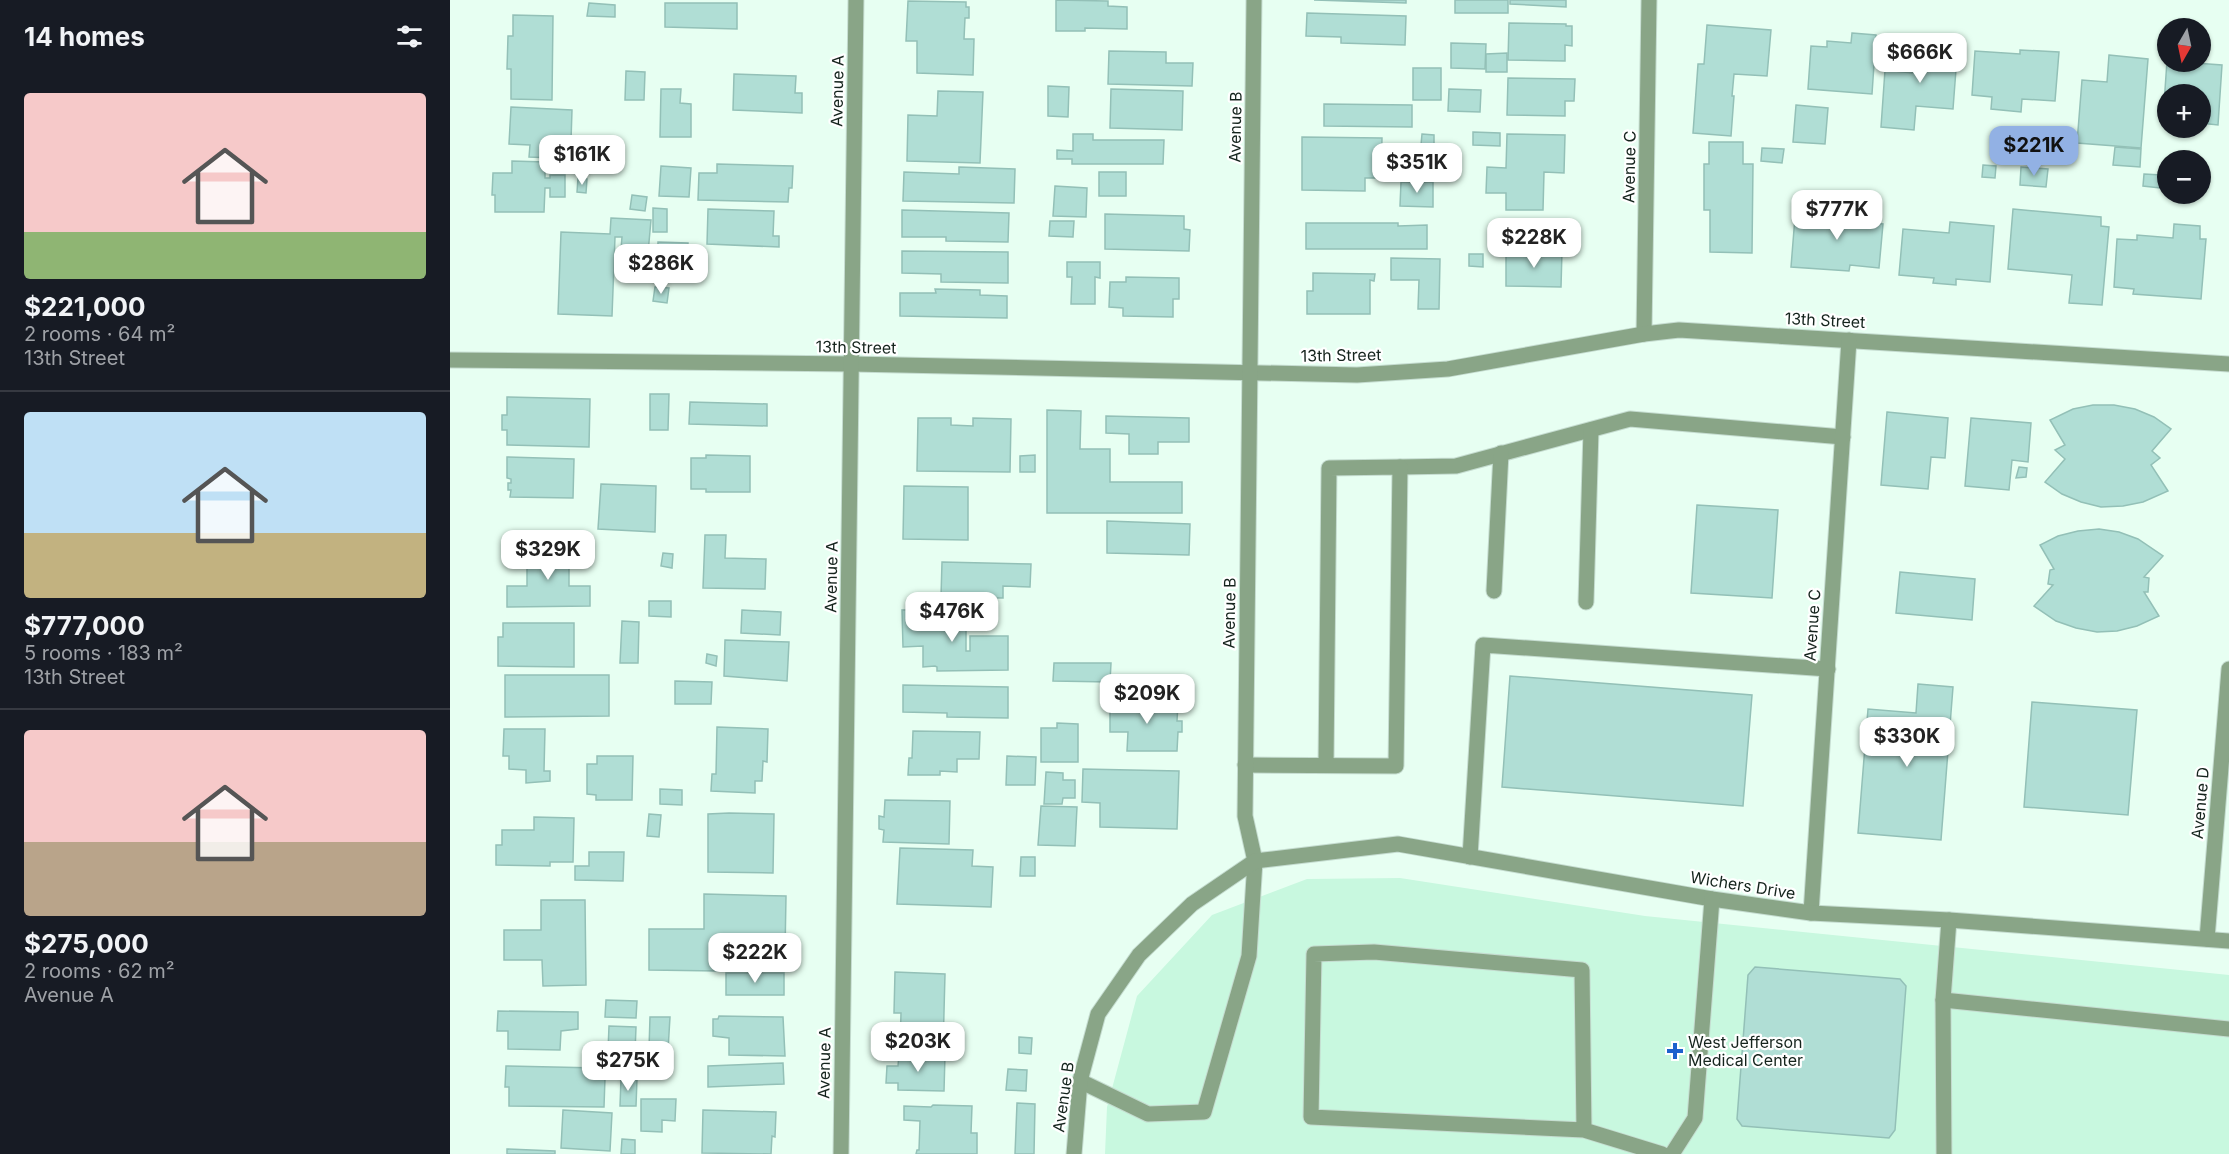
<!DOCTYPE html>
<html lang="en">
<head>
<meta charset="utf-8">
<style>
	body { margin:0; font-family:Inter,sans-serif; background:#242831; color:#f1f3f6; height:100vh; display:flex; flex-direction:column; font-size:22px; white-space:nowrap }
	* { box-sizing:border-box; margin:0 }
	p { font-size:20px; color:#9ea1a6 }
	.icon { flex:none; width:33px; height:33px; fill:none; stroke:currentColor; stroke-width:2; stroke-linecap:round; stroke-linejoin:round }
	.map { position:relative; flex:1; overflow:hidden }
	.sheet { display:flex; flex-direction:column; background:#171b24; width:450px }
	.sheet>* { flex:none }
	.needle { width:39px; rotate:189deg }
	.controls { position:absolute; left:1707px; top:18px; display:grid; gap:12px }
	.controls a { display:grid; place-items:center; width:54px; height:54px; border-radius:50%; background:#171b24; box-shadow:0 2px 4px #0004; font-size:30px }
	.price { position:absolute; translate:-50% -51px; padding:0 14px; border-radius:12px; background:#fff; color:#222; font-size:20px; line-height:39px; filter:drop-shadow(0 2px 3px #0008) }
	.price::after { content:''; position:absolute; left:50%; top:36px; width:18px; height:14px; margin-left:-9px; background:inherit; clip-path:polygon(0 0,100% 0,50% 100%) }
	.price.active { background:#92b1e4; color:#111 }
	ul { padding:0; list-style:none }
	li { display:grid; align-content:center; gap:12px; height:318px; padding:0 24px }
	li+li { border-top:2px solid #363941 }
	li span { display:grid; place-items:center; height:186px; border-radius:6px; color:#555 }
	li>.icon { margin-inline-start:auto }
	span .icon { width:108px; height:108px; fill:#fffc; stroke-width:1 }
	li b { font-size:26px }
	h2 { display:flex; justify-content:space-between; align-items:center; height:72px; padding:0 24px; font-size:26px }
	main { display:flex; flex:1; min-height:0 }
	.map>svg:first-child { display:block }
	.built { fill:#c8f8df }
	.building { fill:#b0ded5; stroke:#93c0b7; stroke-width:1.5 }
	.lines { fill:none; stroke-linecap:round; stroke-linejoin:round }
	.minor-casing { stroke:#c5dcd0; stroke-width:17 }
	.minor { stroke:#89a587; stroke-width:15 }
	.poi-dot { fill:#1d61cd; stroke:#fff; stroke-width:2 }
	.labels { text-anchor:middle; stroke-width:4.5; stroke-linejoin:round; paint-order:stroke }
	.street-label { font-size:16px; fill:#15241d; stroke:#fff }
	.poi-label { font-size:16px; fill:#15241d; stroke:#fff; text-anchor:start }
</style>
</head>
<body>
<main>
<section class="sheet">
<h2>14 homes<svg class="icon" aria-label="filters" viewBox="0 0 24 24"><path d="M4 7h16M4 17h16"/><circle cx="9" cy="7" r="2"/><circle cx="15" cy="17" r="2"/></svg></h2>
<ul>
<li><span style="background:linear-gradient(#f6c9c9 75%,#8fb573 0)"><svg class="icon" aria-label="home" viewBox="0 0 24 24"><path d="M3 11l9-7 9 7M6 9v11h12V9"/></svg></span><div><b>$221,000</b><p>2 rooms · 64 m²</p><p>13th Street</p></div></li>
<li><span style="background:linear-gradient(#bfe0f5 65%,#c2b280 0)"><svg class="icon" aria-label="home" viewBox="0 0 24 24"><path d="M3 11l9-7 9 7M6 9v11h12V9"/></svg></span><div><b>$777,000</b><p>5 rooms · 183 m²</p><p>13th Street</p></div></li>
<li><span style="background:linear-gradient(#f6c9c9 60%,#b9a48a 0)"><svg class="icon" aria-label="home" viewBox="0 0 24 24"><path d="M3 11l9-7 9 7M6 9v11h12V9"/></svg></span><div><b>$275,000</b><p>2 rooms · 62 m²</p><p>Avenue A</p></div></li>
</ul>
</section>
<div class="map">
<svg width="1779" height="1154" viewBox="0 0 1779 1154">
	<rect width="100%" height="100%" fill="#e7fff2"/>
	<!-- built -->
	<polygon class="built" points="950,878 1195,916 1779,975 1779,1154 655,1154 657,1107 687,996 762,915 857,879"/>
	<!-- building -->
	<g class="building">
		<polygon points="606,0 658,1 658,6 677,7 677,29 635,28 635,31 606,31"/>
		<polygon points="864,0 956,0 956,3"/>
		<rect x="1005" y="0" width="53" height="13"/>
		<polygon points="1060,0 1116,0 1116,7 1060,4"/>
		<polygon points="458,1 516,2 516,7 519,7 519,18 515,18 514,39 524,39 523,75 467,73 467,41 456,41"/>
		<polygon points="139,3 165,5 165,17 137,16"/>
		<polygon points="215,3 287,3 287,29 215,27"/>
		<polygon points="857,13 956,16 955,45 891,43 891,37 856,36"/>
		<polygon points="63,15 103,16 102,100 61,99 61,69 57,69 58,36 63,36"/>
		<polygon points="1059,23 1116,24 1116,26 1122,26 1122,46 1115,45 1115,61 1058,60"/>
		<polygon points="1257,25 1321,30 1317,76 1284,74 1282,96 1284,96 1281,136 1243,133 1248,64 1254,64"/>
		<polygon points="1402,33 1426,35 1422,94 1358,89 1361,46 1377,47 1377,41 1401,43"/>
		<polygon points="1465,40 1508,43 1503,109 1466,106 1464,130 1431,127 1435,70 1462,73"/>
		<polygon points="1001,43 1036,44 1035,69 1001,68"/>
		<polygon points="1570,50 1609,52 1605,101 1572,99 1571,112 1541,109 1542,97 1522,95 1525,51 1570,54"/>
		<polygon points="659,51 716,52 716,63 743,63 742,86 658,84"/>
		<polygon points="1057,53 1057,72 1036,72 1036,54"/>
		<polygon points="1659,55 1698,59 1691,148 1627,143 1632,80 1657,82"/>
		<polygon points="1717,61 1772,65 1768,125 1750,123 1750,94 1718,94 1718,105 1714,104"/>
		<rect x="963" y="68" width="28" height="32"/>
		<polygon points="176,71 195,72 194,100 175,100"/>
		<polygon points="284,74 346,76 345,93 352,93 352,113 283,110"/>
		<polygon points="1058,78 1125,79 1124,101 1115,101 1115,116 1057,115"/>
		<polygon points="598,86 619,87 618,117 598,116"/>
		<polygon points="211,89 231,89 230,103 241,104 241,137 210,137"/>
		<polygon points="661,89 733,91 732,130 660,128"/>
		<polygon points="999,89 1031,90 1030,112 998,111"/>
		<polygon points="488,91 533,92 530,163 457,161 458,115 487,116"/>
		<polygon points="874,104 962,105 962,127 874,126"/>
		<polygon points="1346,105 1378,108 1375,144 1343,142"/>
		<polygon points="61,107 122,110 121,141 129,142 128,159 79,157 80,145 59,144"/>
		<polygon points="1023,132 1050,133 1050,146 1023,145"/>
		<polygon points="623,134 643,134 643,140 714,140 713,164 622,164 622,159 607,159 607,150 623,151"/>
		<polygon points="972,134 984,135 984,146 971,145"/>
		<polygon points="1057,134 1115,135 1114,173 1094,172 1093,210 1056,210 1056,193 1036,193 1037,167 1056,168"/>
		<polygon points="852,137 932,138 931,178 915,178 915,191 852,190"/>
		<polygon points="1587,140 1612,142 1610,161 1586,160"/>
		<polygon points="1259,142 1293,142 1293,164 1303,164 1302,253 1260,252 1260,210 1254,210 1254,164 1259,164"/>
		<polygon points="1665,147 1691,149 1690,167 1663,165"/>
		<polygon points="1312,148 1334,149 1332,163 1311,161"/>
		<polygon points="62,161 95,162 95,178 100,178 100,175 115,175 115,197 100,197 100,188 95,188 94,212 45,212 45,195 42,195 43,173 62,173"/>
		<polygon points="267,164 343,166 342,188 339,188 338,202 248,200 249,173 267,173"/>
		<polygon points="1533,165 1546,166 1545,178 1532,177"/>
		<polygon points="211,166 241,168 239,197 209,196"/>
		<polygon points="509,167 565,169 564,203 453,201 454,172 509,174"/>
		<polygon points="1571,167 1598,169 1596,187 1570,185"/>
		<rect x="649" y="172" width="27" height="24"/>
		<polygon points="1694,174 1711,175 1710,188 1693,186"/>
		<polygon points="128,178 137,179 136,193 127,192"/>
		<polygon points="951,182 983,182 983,207 950,206"/>
		<polygon points="605,186 637,188 636,217 603,216"/>
		<polygon points="182,195 197,197 195,211 180,209"/>
		<polygon points="1381,204 1412,207 1411,222 1433,224 1429,268 1400,265 1399,271 1341,267 1345,217 1380,220"/>
		<polygon points="203,208 217,209 217,232 203,232"/>
		<polygon points="258,209 324,211 323,236 329,236 329,247 257,244"/>
		<polygon points="1563,209 1651,217 1651,226 1659,227 1652,305 1619,303 1622,275 1558,269"/>
		<polygon points="452,210 559,213 558,242 496,241 496,237 452,237"/>
		<polygon points="655,214 734,216 734,229 740,230 739,251 655,249"/>
		<polygon points="161,218 201,220 196,275 175,274 176,249 171,249 172,237 165,237 162,316 108,314 111,232 160,234"/>
		<polygon points="600,221 624,221 623,237 599,236"/>
		<polygon points="1500,222 1544,226 1540,282 1506,279 1506,285 1483,283 1484,278 1449,275 1453,229 1499,233"/>
		<polygon points="856,223 948,223 948,226 977,225 977,249 856,249"/>
		<polygon points="1724,224 1750,226 1750,239 1756,239 1751,299 1683,294 1684,289 1664,287 1667,239 1687,240 1687,235 1723,238"/>
		<polygon points="208,242 238,243 236,279 207,278"/>
		<polygon points="452,251 558,252 558,283 491,282 491,274 452,273"/>
		<polygon points="1056,251 1112,251 1111,287 1056,286"/>
		<polygon points="1019,254 1033,254 1033,267 1019,266"/>
		<polygon points="941,258 990,259 989,309 968,309 969,280 941,280"/>
		<polygon points="617,262 650,262 650,278 645,277 645,304 621,304 622,277 617,277"/>
		<polygon points="863,273 925,274 924,281 920,280 920,314 857,314 857,291 863,291"/>
		<polygon points="676,277 729,278 729,299 723,299 723,317 673,316 673,308 659,307 660,282 676,282"/>
		<polygon points="205,287 219,288 217,303 203,301"/>
		<polygon points="485,289 530,290 530,295 557,296 557,318 450,316 450,293 486,293"/>
		<polygon points="200,394 219,394 218,430 200,430"/>
		<polygon points="57,397 140,399 139,447 57,445 57,430 52,430 52,415 57,415"/>
		<polygon points="240,402 317,404 317,426 239,424"/>
		<polygon points="1643,405 1664,405 1685,409 1704,417 1721,429 1702,451 1710,458 1701,465 1718,491 1693,502 1673,506 1651,507 1631,502 1612,494 1595,482 1615,459 1605,450 1615,445 1600,420 1623,409"/>
		<polygon points="597,410 631,411 630,449 660,449 660,482 732,482 732,513 597,513"/>
		<polygon points="1437,412 1498,418 1495,458 1481,457 1478,489 1431,485"/>
		<polygon points="656,416 739,418 739,442 708,442 708,454 679,454 679,434 656,433"/>
		<polygon points="468,418 501,418 501,425 523,426 523,418 561,419 560,472 467,471"/>
		<polygon points="1521,418 1581,423 1578,462 1562,460 1559,490 1515,486"/>
		<polygon points="256,455 300,456 300,492 256,492 256,489 241,489 241,458 256,458"/>
		<polygon points="585,455 585,472 570,472 570,456"/>
		<polygon points="57,457 124,459 123,498 60,497 61,490 58,490 58,483 61,483 61,479 57,478"/>
		<polygon points="1569,467 1577,468 1576,477 1566,478"/>
		<polygon points="151,484 206,486 205,532 148,529"/>
		<polygon points="454,486 518,487 518,540 453,539"/>
		<polygon points="1247,505 1328,510 1322,598 1241,593"/>
		<polygon points="657,521 740,524 739,555 657,553"/>
		<polygon points="1649,529 1669,532 1688,539 1713,556 1694,577 1699,578 1698,592 1694,592 1709,616 1687,626 1667,631 1647,632 1626,628 1606,621 1584,606 1603,585 1598,584 1600,570 1604,569 1590,545 1608,536 1628,531"/>
		<polygon points="255,535 276,535 275,558 316,559 315,589 253,588"/>
		<polygon points="77,546 119,546 119,586 140,586 140,606 57,607 57,586 77,586"/>
		<polygon points="213,553 223,554 222,568 211,566"/>
		<polygon points="492,562 581,564 580,587 553,586 553,598 491,597"/>
		<polygon points="1450,572 1525,579 1522,620 1446,613"/>
		<polygon points="199,601 221,601 221,617 199,616"/>
		<polygon points="292,610 331,612 330,635 291,633"/>
		<polygon points="452,610 486,610 487,616 516,616 516,651 520,651 520,636 558,636 558,670 487,671 487,667 485,666 473,667 473,646 453,647"/>
		<polygon points="172,621 189,622 188,663 170,663"/>
		<polygon points="53,623 124,623 124,667 48,666 48,637 53,637"/>
		<polygon points="275,640 339,642 337,681 274,676"/>
		<polygon points="257,654 267,656 266,666 256,663"/>
		<polygon points="604,663 661,663 660,682 603,681"/>
		<polygon points="55,675 159,675 159,716 55,717"/>
		<polygon points="1060,676 1302,695 1293,806 1052,787"/>
		<polygon points="225,681 262,682 261,704 225,704"/>
		<polygon points="1468,684 1503,687 1491,840 1408,833 1418,709 1466,713"/>
		<polygon points="453,685 558,687 558,718 497,717 497,713 453,712"/>
		<polygon points="660,702 728,703 727,721 732,721 732,732 728,732 727,751 677,751 678,732 660,732"/>
		<polygon points="1582,702 1687,710 1678,815 1574,807"/>
		<polygon points="607,723 628,724 628,762 591,762 591,728 607,728"/>
		<polygon points="267,727 318,729 317,762 313,761 312,781 305,781 305,793 261,791 262,774 266,774"/>
		<polygon points="54,729 95,729 94,771 100,771 100,781 76,783 76,770 59,769 59,756 53,756"/>
		<polygon points="463,731 530,732 529,759 507,759 507,772 490,771 490,775 458,775 459,758 462,758"/>
		<polygon points="147,756 183,756 182,800 146,800 146,795 137,794 137,764 147,764"/>
		<polygon points="557,756 586,757 585,785 556,785"/>
		<polygon points="633,769 729,771 727,829 650,827 650,803 632,802"/>
		<polygon points="596,772 613,773 613,780 625,780 625,798 613,798 612,804 594,804"/>
		<polygon points="210,789 232,790 232,805 210,804"/>
		<polygon points="435,800 500,801 499,844 433,842 434,830 429,829 429,816 434,817"/>
		<polygon points="591,806 627,807 625,846 588,845"/>
		<polygon points="279,813 324,814 323,873 258,872 258,814"/>
		<polygon points="199,814 211,815 209,837 197,836"/>
		<polygon points="84,817 124,818 123,862 100,862 100,866 46,865 46,845 52,845 52,830 84,830"/>
		<polygon points="450,848 523,850 522,866 543,867 541,907 447,904"/>
		<polygon points="139,852 174,852 173,881 125,880 125,866 139,866"/>
		<polygon points="571,857 585,857 585,876 570,876"/>
		<polygon points="254,894 336,896 335,952 268,950 268,971 199,970 199,929 254,929"/>
		<polygon points="91,900 135,900 136,985 93,986 92,960 54,960 54,930 91,930"/>
		<polygon points="1305,967 1450,979 1456,986 1445,1130 1439,1138 1292,1126 1287,1119 1298,975"/>
		<polygon points="445,972 495,974 493,1050 450,1049 451,1013 444,1013"/>
		<rect x="276" y="973" width="58" height="22"/>
		<polygon points="156,1000 187,1001 186,1018 155,1017"/>
		<polygon points="48,1011 128,1012 128,1029 111,1031 110,1050 58,1049 58,1031 47,1031"/>
		<polygon points="269,1016 333,1017 335,1056 279,1055 279,1038 263,1036 263,1019 268,1019"/>
		<polygon points="200,1017 220,1017 218,1050 199,1049"/>
		<polygon points="159,1026 186,1027 185,1053 158,1051"/>
		<polygon points="569,1037 582,1038 581,1054 569,1053"/>
		<polygon points="161,1053 195,1053 194,1078 160,1078"/>
		<polygon points="449,1054 495,1055 494,1091 448,1090 448,1083 436,1083 437,1066 448,1066"/>
		<polygon points="333,1063 334,1084 258,1087 258,1066"/>
		<polygon points="56,1066 148,1068 148,1078 155,1078 154,1107 59,1106 59,1087 55,1087"/>
		<polygon points="558,1069 577,1070 576,1091 556,1090"/>
		<polygon points="171,1079 187,1079 186,1106 170,1106"/>
		<polygon points="191,1099 226,1099 225,1121 212,1120 212,1132 191,1131"/>
		<polygon points="567,1103 585,1104 584,1154 565,1154"/>
		<polygon points="483,1105 522,1106 521,1133 527,1133 527,1154 466,1154 467,1150 469,1150 470,1121 454,1120 454,1106 481,1107"/>
		<polygon points="113,1110 162,1113 160,1151 111,1148"/>
		<polygon points="253,1110 326,1112 325,1137 322,1136 321,1154 252,1153"/>
		<polygon points="172,1139 185,1140 185,1154 171,1154"/>
		<polygon points="57,1149 105,1151 105,1154 57,1154"/>
	</g>
	<g class="lines">
		<!-- minor casing -->
		<g class="minor-casing">
			<g id="minor">
				<polyline points="1194,334 1199,0"/>
				<polyline points="0,360 402,364 907,375 998,369 1194,334 1229,330 1779,364"/>
				<polyline points="950,467 1006,466 1180,419 1393,437"/>
				<polyline points="1044,591 1051,453"/>
				<polyline points="1136,602 1141,430"/>
				<polyline points="795,765 946,766 950,467 879,468 876,765"/>
				<polyline points="1020,857 1033,645 1378,669"/>
				<polyline points="1361,913 1399,340"/>
				<polyline points="1757,939 1779,669"/>
				<polyline points="1493,1000 1779,1029"/>
				<polyline points="630,1081 698,1114 754,1112 799,956 805,861 795,816 804,0"/>
				<polyline points="1134,1130 1132,970 924,952 864,954 861,1117 1134,1130 1212,1154"/>
				<polyline points="391,1154 406,0"/>
				<polyline points="624,1154 630,1081 648,1014 689,955 742,904 805,861 948,844 1262,899 1361,913 1499,920 1779,941"/>
				<polyline points="1222,1154 1245,1118 1262,899"/>
				<polyline points="1494,1154 1493,1000 1499,920"/>
			</g>
		</g>
		<!-- minor -->
		<use href="#minor" class="minor"/>
	</g>
	<!-- markers -->
	<path class="poi-dot" d="M1222 1042h6v6h6v6h-6v6h-6v-6h-6v-6h6z"/>
	<g class="labels">
		<!-- street labels -->
		<g class="street-label">
			<text transform="translate(387 91) rotate(-89)" y="6">Avenue A</text>
			<text transform="translate(785 127) rotate(-89)" y="6">Avenue B</text>
			<text transform="translate(1179 167) rotate(-89)" y="6">Avenue C</text>
			<text transform="translate(1375 320) rotate(3)" y="6">13th Street</text>
			<text transform="translate(406 347) rotate(1)" y="6">13th Street</text>
			<text transform="translate(891 355) rotate(-1)" y="6">13th Street</text>
			<text transform="translate(381 577) rotate(-89)" y="6">Avenue A</text>
			<text transform="translate(779 613) rotate(-89)" y="6">Avenue B</text>
			<text transform="translate(1362 625) rotate(-86)" y="6">Avenue C</text>
			<text transform="translate(1750 803) rotate(-85)" y="6">Avenue D</text>
			<text transform="translate(1293 885) rotate(9)" y="6">Wichers Drive</text>
			<text transform="translate(374 1063) rotate(-89)" y="6">Avenue A</text>
			<text transform="translate(613 1097) rotate(-82)" y="6">Avenue B</text>
		</g>
		<!-- poi labels -->
		<g class="poi-label">
			<text x="1238" y="1048">West Jefferson<tspan x="1238" dy="18">Medical Center</tspan></text>
		</g>
	</g>
</svg>
<div class="controls">
<a><svg class="needle" viewBox="-14 -14 28 28"><path d="M0-13l5 13h-10z" fill="#e53935"/><path d="M0 13l5-13h-10z" fill="#9ea1a6"/></svg></a>
<a>+</a>
<a>−</a>
</div>
<b class="price" style="left:1470px;top:84px">$666K</b>
<b class="price active" style="left:1584px;top:177px">$221K</b>
<b class="price" style="left:132px;top:186px">$161K</b>
<b class="price" style="left:967px;top:194px">$351K</b>
<b class="price" style="left:1387px;top:241px">$777K</b>
<b class="price" style="left:1084px;top:269px">$228K</b>
<b class="price" style="left:211px;top:295px">$286K</b>
<b class="price" style="left:98px;top:581px">$329K</b>
<b class="price" style="left:502px;top:643px">$476K</b>
<b class="price" style="left:697px;top:725px">$209K</b>
<b class="price" style="left:1457px;top:768px">$330K</b>
<b class="price" style="left:305px;top:984px">$222K</b>
<b class="price" style="left:468px;top:1073px">$203K</b>
<b class="price" style="left:178px;top:1092px">$275K</b>
</div>
</main>
</body>
</html>
